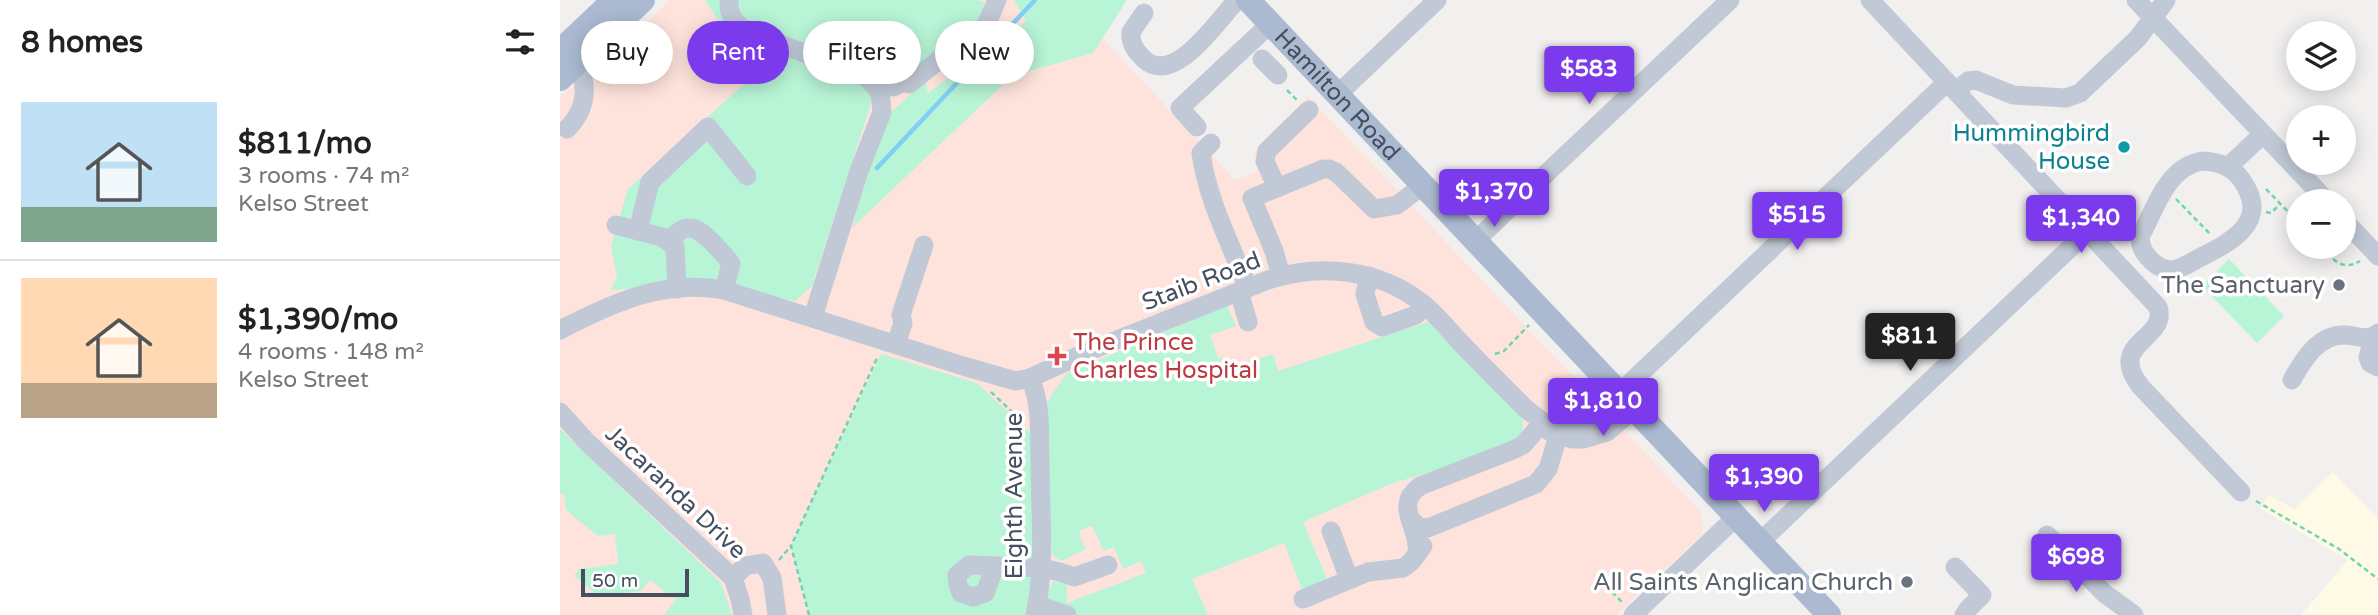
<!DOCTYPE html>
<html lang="en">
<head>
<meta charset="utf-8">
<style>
	body { margin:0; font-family:"Varela Round",sans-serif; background:#f2f2f2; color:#222; height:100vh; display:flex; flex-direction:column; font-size:26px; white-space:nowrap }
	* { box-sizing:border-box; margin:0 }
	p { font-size:23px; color:#767676 }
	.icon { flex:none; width:38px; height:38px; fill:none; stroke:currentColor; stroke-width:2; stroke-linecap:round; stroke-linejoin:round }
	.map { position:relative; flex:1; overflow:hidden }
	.details { display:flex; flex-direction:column; background:#fff; width:560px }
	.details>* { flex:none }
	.banner { position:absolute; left:21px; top:21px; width:665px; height:63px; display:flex; gap:14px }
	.controls { position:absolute; left:1726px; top:21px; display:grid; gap:14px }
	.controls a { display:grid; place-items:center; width:70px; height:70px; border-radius:50%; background:#fff; box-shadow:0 4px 18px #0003; font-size:35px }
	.scale { position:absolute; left:21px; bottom:18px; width:108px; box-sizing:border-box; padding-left:7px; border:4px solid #454f5f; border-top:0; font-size:19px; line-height:24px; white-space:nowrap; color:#454f5f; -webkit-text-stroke:5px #fff; paint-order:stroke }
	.price { position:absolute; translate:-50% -60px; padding:0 16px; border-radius:7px; background:#7c3aed; color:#fff; font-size:23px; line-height:46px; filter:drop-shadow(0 2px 4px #0008) }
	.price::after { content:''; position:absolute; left:50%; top:42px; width:21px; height:16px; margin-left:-10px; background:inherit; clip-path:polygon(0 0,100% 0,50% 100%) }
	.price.selected { background:#222; color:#fff }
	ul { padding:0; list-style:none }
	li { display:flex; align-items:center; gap:21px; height:175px; padding:0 21px }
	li+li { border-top:2px solid #e0e0e0 }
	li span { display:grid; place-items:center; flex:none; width:196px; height:140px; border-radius:0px; color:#555 }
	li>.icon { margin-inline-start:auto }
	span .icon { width:84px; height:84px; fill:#fffc; stroke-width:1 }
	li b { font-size:30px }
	h2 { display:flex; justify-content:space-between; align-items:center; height:84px; padding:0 21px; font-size:30px }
	.chip { padding:0 24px; border-radius:32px; background:#fff; box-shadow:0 4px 18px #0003; font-size:24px; line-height:63px }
	.chip.selected { background:#7c3aed; color:#fff }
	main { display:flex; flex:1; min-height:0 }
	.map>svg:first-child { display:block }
	.commercial { fill:#fefae6 }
	.medical { fill:#fee3dc }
	.green { fill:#b8f4d6 }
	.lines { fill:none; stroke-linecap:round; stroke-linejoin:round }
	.stream { stroke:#80d0f6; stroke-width:4.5 }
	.path { stroke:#6cd6ae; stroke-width:2.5; stroke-dasharray:5 3.5; stroke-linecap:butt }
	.minor { stroke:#c1c9d6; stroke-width:19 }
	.major { stroke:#abbad1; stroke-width:24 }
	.culture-dot { fill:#0f9aa8; stroke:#fff; stroke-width:2.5 }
	.worship-dot { fill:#6b7280; stroke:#fff; stroke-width:2.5 }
	.health-dot { fill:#e0444e; stroke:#fff; stroke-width:2.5 }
	.labels { text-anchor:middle; stroke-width:7; stroke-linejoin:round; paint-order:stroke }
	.street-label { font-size:24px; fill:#454f5f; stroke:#fff }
	.culture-label { font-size:24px; fill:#0d838f; stroke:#fff; text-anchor:end }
	.worship-label { font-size:24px; fill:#5b616d; stroke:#fff; text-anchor:end }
	.health-label { font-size:24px; fill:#be3a42; stroke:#fff; text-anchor:start }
</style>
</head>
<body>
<main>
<section class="details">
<h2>8 homes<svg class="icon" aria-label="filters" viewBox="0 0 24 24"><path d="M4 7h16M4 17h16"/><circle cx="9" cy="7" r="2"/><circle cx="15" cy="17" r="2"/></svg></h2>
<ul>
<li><span style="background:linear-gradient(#bfe0f5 75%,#7fa58c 0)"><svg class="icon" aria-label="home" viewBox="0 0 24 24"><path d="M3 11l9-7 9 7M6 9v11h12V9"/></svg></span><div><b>$811/mo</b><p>3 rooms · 74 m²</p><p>Kelso Street</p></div></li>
<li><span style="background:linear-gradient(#ffd9b3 75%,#b9a48a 0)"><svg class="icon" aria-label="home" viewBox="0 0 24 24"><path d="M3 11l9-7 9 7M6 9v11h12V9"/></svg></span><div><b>$1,390/mo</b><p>4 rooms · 148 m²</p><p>Kelso Street</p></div></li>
</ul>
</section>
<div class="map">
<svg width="1818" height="615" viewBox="0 0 1818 615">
	<rect width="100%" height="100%" fill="#f2efef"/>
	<!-- commercial -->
	<polygon class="commercial" points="1773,472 1818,519 1818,615 1741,615 1788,560 1701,509 1708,495 1734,509"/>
	<!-- medical -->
	<polygon class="medical" points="110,0 531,0 519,13 675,180 697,172 695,149 748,96 1141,512 1143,534 1056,615 0,615 0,97 31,69 32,75"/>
	<!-- green -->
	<g class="green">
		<polygon points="145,0 418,0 424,3 422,26 314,94 252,286 235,301 147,283 51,290 57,277 51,246 68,189 194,75"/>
		<polygon points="454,0 567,0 533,53 452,76 293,227 304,178 331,112 365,81 368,93 400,69 394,56 432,30 447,38 466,21"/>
		<polygon points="1669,259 1724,316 1697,343 1642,286"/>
		<polygon points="667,305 676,326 650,335 658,358 662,357 666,369 713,354 718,371 868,322 963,418 962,439 944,450 830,484 743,522 769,584 744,594 724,543 632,579 648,615 507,615 490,605 487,592 493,582 507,581 507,603 586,573 581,561 563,569 554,547 544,551 532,526 520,530 521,539 526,549 501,561 492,555 485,405 506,374"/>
		<polygon points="321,354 417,383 471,434 473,576 466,615 249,615 231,546"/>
		<polygon points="0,429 161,583 172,615 104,615 116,600 90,580 81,591 39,596 14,576 19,569 58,564 55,534 38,536 6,510 4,494 0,494"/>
	</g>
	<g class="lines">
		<!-- stream -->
		<polyline class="stream" points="317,168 475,0"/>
		<!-- path -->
		<g class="path">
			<polyline points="727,90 737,100"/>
			<polyline points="1706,189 1738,222"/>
			<polyline points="1616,199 1650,234"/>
			<polyline points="1706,212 1711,213 1720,204"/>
			<path d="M1761 247C1773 259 1782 272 1800 261"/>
			<polyline points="650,266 656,282"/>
			<polyline points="935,354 944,351 969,325"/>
			<polyline points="431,392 462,421"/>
			<polyline points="1696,501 1779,549 1818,579"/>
			<polyline points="219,560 231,546"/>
			<polyline points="1040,580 1062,602"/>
			<polyline points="249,615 231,546 318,356"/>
		</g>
		<!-- minor -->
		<g class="minor">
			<path d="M169 0C168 16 175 24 189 32L333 87 357 77"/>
			<path d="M1310 0 1598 307C1609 340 1545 342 1581 387L1681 492"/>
			<polyline points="1576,0 1767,201"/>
			<path d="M584 13 571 32C570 44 576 52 585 60 615 86 659 19 677 0"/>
			<polyline points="702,59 718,75"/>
			<polyline points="349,84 390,51 417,36 427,23 437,0"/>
			<polyline points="1396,91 1408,81 1416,80 1453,95 1506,98 1520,93 1578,38 1606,0"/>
			<polyline points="777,95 877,0"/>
			<polyline points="637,127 620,108 710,24"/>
			<path d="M7 129C30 106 29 78 10 52"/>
			<path d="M651 143 641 153C647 199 671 245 688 288"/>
			<path d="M1642 161C1662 162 1676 168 1686 187 1707 225 1667 244 1639 258 1631 262 1619 271 1609 270 1594 268 1577 249 1581 235 1596 207 1607 167 1642 161Z"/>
			<polyline points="1669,166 1703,134"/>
			<polyline points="717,188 705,161 707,151 749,110"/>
			<polyline points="1783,219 1818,256"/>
			<polyline points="56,225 102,237 115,247 117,289"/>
			<polyline points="78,231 90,182 148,127 187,176"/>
			<path d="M109 241C128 218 139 229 156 246 161 252 167 257 171 264L164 290"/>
			<polyline points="915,241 1170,0"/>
			<polyline points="721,276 714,251 692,198 763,169 769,169 776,172 814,209 837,205 862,186"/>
			<polyline points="809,276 805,294 814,322 822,327 856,315 864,305"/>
			<polyline points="679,292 688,322"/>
			<polyline points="253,317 299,171 322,112 320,92 308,79"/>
			<path d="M0 330C52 303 104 279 164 290L403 366 456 381 470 378 529 351 708 280C760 263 819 269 862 303 877 315 888 329 900 342 921 364 943 386 965 408L983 422 989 431 1012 439H1024L1047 432 1074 409"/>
			<polyline points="336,344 343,323 341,315 364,245"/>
			<polyline points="1818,346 1810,350 1808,357 1810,363 1818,367"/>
			<path d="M470 378C482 405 479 433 480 463 480 514 486 565 475 615"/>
			<path d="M1732 380C1743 360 1759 333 1786 335 1799 336 1807 342 1818 333"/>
			<polyline points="0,412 27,442 173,578 180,599 183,615"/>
			<path d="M997 425C1036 432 1045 408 1069 384L1387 82"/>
			<polyline points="850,519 859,527 868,528 976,484 988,469 1001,426"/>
			<polyline points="771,531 789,579"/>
			<polyline points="1487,535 1544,593 1574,615"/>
			<polyline points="1200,542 1527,232"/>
			<path d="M857 554C861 526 832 507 860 486L953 450 963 445 983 422"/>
			<polygon points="409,565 435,566 425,593 413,597 401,593 398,585 397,575"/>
			<path d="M435 566C462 567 489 566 514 577L548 565"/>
			<polyline points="1395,567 1422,595 1408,609 1404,615"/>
			<polyline points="173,578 185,566 203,563 212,578 217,615"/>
			<polyline points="743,599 808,572 843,568 851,562 863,546"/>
			<polyline points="477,605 507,615"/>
			<polyline points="1073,615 1176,517"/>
		</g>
		<!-- major -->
		<g class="major">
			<path id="s1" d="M688 0 1269 615"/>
			<polyline points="0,51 54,0"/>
			<polyline points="0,79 83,0"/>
		</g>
	</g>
	<!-- markers -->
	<circle class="culture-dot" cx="1564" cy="147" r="7"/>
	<g class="worship-dot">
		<circle cx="1779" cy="285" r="7"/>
		<circle cx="1347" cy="582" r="7"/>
	</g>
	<path class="health-dot" d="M493.5 345.5h7v7h7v7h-7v7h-7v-7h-7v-7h7z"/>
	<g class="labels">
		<!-- street labels -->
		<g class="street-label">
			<text dy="8" stroke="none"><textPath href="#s1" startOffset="130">Hamilton Road</textPath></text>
			<text transform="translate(641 281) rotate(-21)" y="8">Staib Road</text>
			<text transform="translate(116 492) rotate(43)" y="8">Jacaranda Drive</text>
			<text transform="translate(454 496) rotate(-90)" y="8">Eighth Avenue</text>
		</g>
		<!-- culture labels -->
		<g class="culture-label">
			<text x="1550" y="141">Hummingbird<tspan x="1550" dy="28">House</tspan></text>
		</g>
		<!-- worship labels -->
		<g class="worship-label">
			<text x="1765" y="293">The Sanctuary</text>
			<text x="1333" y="590">All Saints Anglican Church</text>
		</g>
		<!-- health labels -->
		<g class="health-label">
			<text x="513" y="350">The Prince<tspan x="513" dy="28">Charles Hospital</tspan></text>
		</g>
	</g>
</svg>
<div class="controls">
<a><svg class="icon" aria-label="layers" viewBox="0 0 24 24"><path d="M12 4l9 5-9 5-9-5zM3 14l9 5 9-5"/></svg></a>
<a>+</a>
<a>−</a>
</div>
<div class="scale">50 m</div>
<b class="price" style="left:1029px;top:106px">$583</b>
<b class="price" style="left:934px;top:229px">$1,370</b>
<b class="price" style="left:1237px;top:252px">$515</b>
<b class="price" style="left:1521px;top:255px">$1,340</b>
<b class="price selected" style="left:1350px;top:373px">$811</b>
<b class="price" style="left:1043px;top:438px">$1,810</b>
<b class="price" style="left:1204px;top:514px">$1,390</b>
<b class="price" style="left:1516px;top:594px">$698</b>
<div class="banner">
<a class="chip">Buy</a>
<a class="chip selected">Rent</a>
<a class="chip">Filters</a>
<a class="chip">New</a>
</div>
</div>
</main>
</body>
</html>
